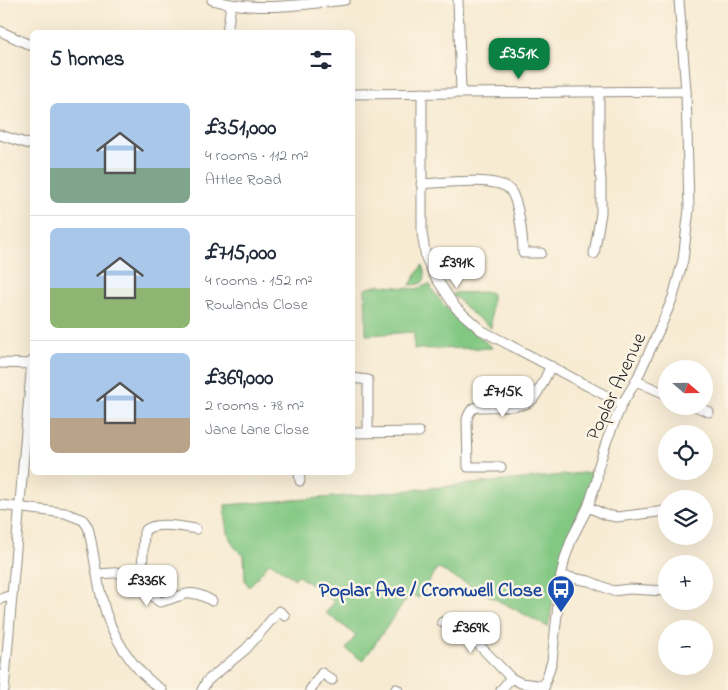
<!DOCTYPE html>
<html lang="en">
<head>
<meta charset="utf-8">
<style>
	body { margin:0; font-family:"Indie Flower",sans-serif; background:#f6f6f7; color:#1f2937; height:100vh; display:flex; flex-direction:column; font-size:19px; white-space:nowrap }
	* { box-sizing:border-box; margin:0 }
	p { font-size:16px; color:#747a83 }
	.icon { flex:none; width:28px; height:28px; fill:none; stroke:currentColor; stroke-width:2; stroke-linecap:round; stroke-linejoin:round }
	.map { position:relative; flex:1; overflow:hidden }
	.sheet { position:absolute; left:30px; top:30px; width:325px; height:445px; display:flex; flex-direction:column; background:#fff; border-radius:8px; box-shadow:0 5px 20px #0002 }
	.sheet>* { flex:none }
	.needle { width:32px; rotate:110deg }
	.tools { position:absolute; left:658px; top:360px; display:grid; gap:10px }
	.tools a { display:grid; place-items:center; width:55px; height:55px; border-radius:50%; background:#fff; box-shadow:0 5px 20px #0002; font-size:25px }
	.price { position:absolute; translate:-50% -42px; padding:0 11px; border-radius:10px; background:#fff; color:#222; font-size:16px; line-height:32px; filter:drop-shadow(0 1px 2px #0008) }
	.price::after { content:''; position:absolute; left:50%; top:30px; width:15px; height:11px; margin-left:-8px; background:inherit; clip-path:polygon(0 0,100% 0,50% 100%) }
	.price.selected { background:#0b8043; color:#fff }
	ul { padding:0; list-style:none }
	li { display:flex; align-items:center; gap:15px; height:125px; padding:0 20px }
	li+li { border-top:1px solid #e0e1e3 }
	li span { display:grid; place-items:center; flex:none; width:140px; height:100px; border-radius:8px; color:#555 }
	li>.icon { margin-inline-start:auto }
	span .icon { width:60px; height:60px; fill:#fffc; stroke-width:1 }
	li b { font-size:21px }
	h2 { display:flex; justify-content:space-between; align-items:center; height:60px; padding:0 20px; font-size:21px }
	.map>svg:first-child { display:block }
	.green { fill:#82c883; stroke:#567a57 }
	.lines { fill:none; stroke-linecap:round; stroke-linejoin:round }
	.street-casing { stroke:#918b7f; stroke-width:11 }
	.street { stroke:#fff; stroke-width:9 }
	.labels { text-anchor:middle; stroke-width:5; stroke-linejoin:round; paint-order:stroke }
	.street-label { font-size:20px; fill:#2b2b2b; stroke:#fcf5e5 }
	.transit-label { font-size:20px; font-weight:bold; fill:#164399; stroke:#fcf5e5; text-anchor:end }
</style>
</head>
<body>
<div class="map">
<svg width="728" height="690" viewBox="0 0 728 690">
	<rect width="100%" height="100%" fill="#fcf5e5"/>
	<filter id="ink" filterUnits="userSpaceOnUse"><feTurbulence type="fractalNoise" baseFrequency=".02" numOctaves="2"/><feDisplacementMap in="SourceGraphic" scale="10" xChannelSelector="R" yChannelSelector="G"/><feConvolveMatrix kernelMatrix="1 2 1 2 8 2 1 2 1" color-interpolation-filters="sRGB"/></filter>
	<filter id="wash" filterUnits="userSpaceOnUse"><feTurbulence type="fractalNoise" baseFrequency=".0096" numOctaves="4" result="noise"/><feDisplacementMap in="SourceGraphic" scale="20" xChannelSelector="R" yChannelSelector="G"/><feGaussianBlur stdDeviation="1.12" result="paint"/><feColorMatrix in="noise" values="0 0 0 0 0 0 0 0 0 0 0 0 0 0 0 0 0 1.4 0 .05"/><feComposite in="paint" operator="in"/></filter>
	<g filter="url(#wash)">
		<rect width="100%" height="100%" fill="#f7ebd3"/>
		<!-- green -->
		<g class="green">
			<path d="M422 265C427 278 427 285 410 285Z"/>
			<path d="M429 284C443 310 470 329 493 348L414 349V332L366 335 365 289 379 285 416 289Z"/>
			<polygon points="489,292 492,294 491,328 468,310 457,298 452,296 454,293"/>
			<path d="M593 472 591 485 563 549 548 627 437 568 419 598 410 594 363 661 346 649 356 635 326 613 334 602 313 583 311 585 297 575 295 579 270 562 249 587 245 580 244 555C226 545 226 523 225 505L360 495Z"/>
		</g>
	</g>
	<g filter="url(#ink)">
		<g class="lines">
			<!-- street casing -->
			<g class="street-casing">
				<g id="street">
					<path d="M212 0C256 12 300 5 345 0"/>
					<polyline points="458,0 461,92"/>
					<polyline points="0,31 32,46"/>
					<polyline points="227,32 231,5"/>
					<polyline points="422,93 422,233 426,258 434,275 456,308 481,330 622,404"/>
					<polyline points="352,94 686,91"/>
					<polyline points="0,135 32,145"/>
					<path d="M421 184C441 183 495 176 509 189 519 199 523 239 523 253H541"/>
					<polyline points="594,254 601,213 601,181 599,154 599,92"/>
					<polyline points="0,363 32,364"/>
					<polyline points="352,378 368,380 368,432"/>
					<polyline points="636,381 666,394"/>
					<polyline points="695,406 709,412"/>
					<polyline points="352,433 419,432"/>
					<path d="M501 467H468L467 419C469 413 471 408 478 407 490 406 524 409 532 400 540 392 545 377 551 366"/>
					<polyline points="299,472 300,481"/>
					<path d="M0 505 65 513 83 520 88 527C94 551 96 576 102 599 110 634 132 670 162 690"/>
					<polyline points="588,507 606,515 617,517 666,511"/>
					<path d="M142 571 144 532C152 520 183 527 196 529"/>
					<path d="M98 574 142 571C147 581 149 596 160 602 183 597 188 586 212 601"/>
					<polyline points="561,576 589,581 613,591 629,589 666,591"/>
					<polyline points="0,599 12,595"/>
					<polyline points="442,622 478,644 511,678 501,690"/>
					<polyline points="511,678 521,683 545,686"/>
					<polyline points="396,689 398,690"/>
					<polyline points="4,690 32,361"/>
					<polyline points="202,690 207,681 246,649 279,611 285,616"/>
					<polyline points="310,690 322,673 332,680"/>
					<polyline points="543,690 552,661 561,576 565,558 572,538 588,507 597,480 598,468 607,440 622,404 636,381 660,328 673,297 683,260 689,209 686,91 679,0"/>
				</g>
			</g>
			<!-- street -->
			<use href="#street" class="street"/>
		</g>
	</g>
	<!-- icons -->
	<defs>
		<g id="bus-pin" transform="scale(1.4375)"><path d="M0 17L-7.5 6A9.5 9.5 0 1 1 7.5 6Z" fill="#1a4fb4" stroke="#fcf5e5"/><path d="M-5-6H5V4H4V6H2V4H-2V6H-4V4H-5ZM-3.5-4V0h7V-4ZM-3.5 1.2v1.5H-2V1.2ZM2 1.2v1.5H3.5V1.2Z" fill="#fff"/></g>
	</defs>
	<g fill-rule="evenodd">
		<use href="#bus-pin" x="561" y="589"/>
	</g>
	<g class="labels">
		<!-- street labels -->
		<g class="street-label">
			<text transform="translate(615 386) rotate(-65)" y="7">Poplar Avenue</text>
		</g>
		<!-- transit labels -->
		<g class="transit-label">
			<text x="542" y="596">Poplar Ave / Cromwell Close</text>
		</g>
	</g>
</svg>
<div class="tools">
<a><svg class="needle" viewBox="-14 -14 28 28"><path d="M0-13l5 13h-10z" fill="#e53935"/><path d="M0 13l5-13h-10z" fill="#747a83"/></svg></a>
<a><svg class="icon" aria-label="locate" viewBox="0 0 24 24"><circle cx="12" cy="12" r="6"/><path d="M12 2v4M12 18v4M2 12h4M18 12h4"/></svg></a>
<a><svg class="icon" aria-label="layers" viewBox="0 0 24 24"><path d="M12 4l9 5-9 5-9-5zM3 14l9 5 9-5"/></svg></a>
<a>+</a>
<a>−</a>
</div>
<b class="price selected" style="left:519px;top:80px">£351K</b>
<b class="price" style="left:457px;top:289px">£391K</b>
<b class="price" style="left:503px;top:418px">£715K</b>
<b class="price" style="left:147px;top:607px">£336K</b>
<b class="price" style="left:471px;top:654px">£369K</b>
<section class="sheet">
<h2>5 homes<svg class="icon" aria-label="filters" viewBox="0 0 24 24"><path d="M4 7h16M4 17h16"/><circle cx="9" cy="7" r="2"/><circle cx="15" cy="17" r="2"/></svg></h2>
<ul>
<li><span style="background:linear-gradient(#a9c7e8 65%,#7fa58c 0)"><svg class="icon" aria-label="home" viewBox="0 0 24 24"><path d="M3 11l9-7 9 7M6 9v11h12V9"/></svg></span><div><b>£351,000</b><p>4 rooms · 112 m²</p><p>Attlee Road</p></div></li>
<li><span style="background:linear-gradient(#a9c7e8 60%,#8fb573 0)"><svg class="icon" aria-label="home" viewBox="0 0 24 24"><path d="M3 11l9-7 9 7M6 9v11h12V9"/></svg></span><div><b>£715,000</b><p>4 rooms · 152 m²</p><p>Rowlands Close</p></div></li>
<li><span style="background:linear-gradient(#a9c7e8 65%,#b9a48a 0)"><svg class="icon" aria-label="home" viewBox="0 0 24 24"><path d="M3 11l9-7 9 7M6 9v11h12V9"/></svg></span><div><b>£369,000</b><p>2 rooms · 78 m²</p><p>Jane Lane Close</p></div></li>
</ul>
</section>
</div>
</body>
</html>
